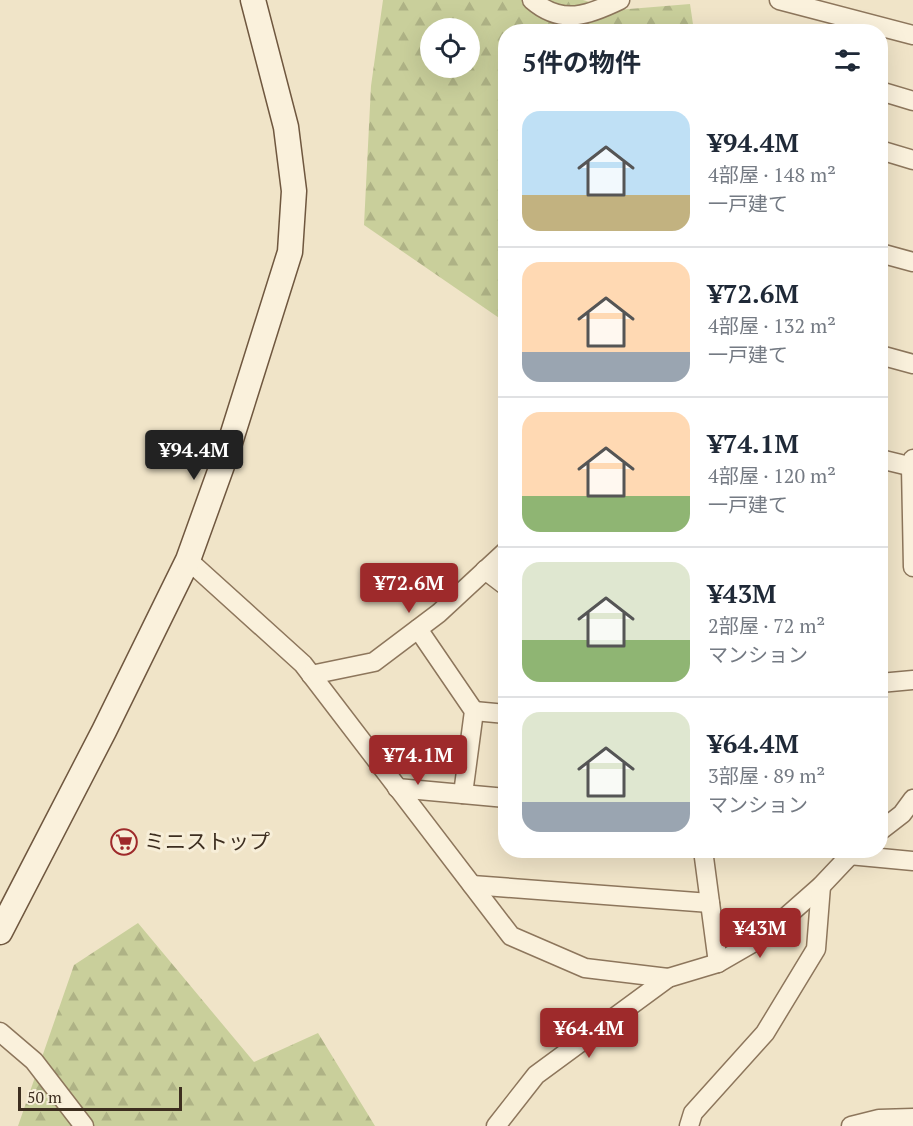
<!DOCTYPE html>
<html lang="ja">
<head>
<meta charset="utf-8">
<style>
	body { margin:0; font-family:"PT Serif","Noto Sans JP",serif; background:#f2f2f3; color:#1f2937; height:100vh; display:flex; flex-direction:column; font-size:22px; white-space:nowrap }
	* { box-sizing:border-box; margin:0 }
	p { font-size:20px; color:#747a83 }
	.icon { flex:none; width:33px; height:33px; fill:none; stroke:currentColor; stroke-width:2; stroke-linecap:round; stroke-linejoin:round }
	.map { position:relative; flex:1; overflow:hidden }
	.sheet { position:absolute; left:498px; top:24px; width:390px; height:834px; display:flex; flex-direction:column; background:#fff; border-radius:24px; box-shadow:0 6px 24px #0002 }
	.sheet>* { flex:none }
	.fabs { position:absolute; left:420px; top:18px; display:grid; gap:12px }
	.fabs a { display:grid; place-items:center; width:60px; height:60px; border-radius:50%; background:#fff; box-shadow:0 6px 24px #0002; font-size:30px }
	.scale { position:absolute; left:18px; bottom:15px; width:164px; box-sizing:border-box; padding-left:6px; border:3px solid #3d2e20; border-top:0; font-size:16px; line-height:21px; white-space:nowrap; color:#3d2e20; -webkit-text-stroke:4px #f7eed8; paint-order:stroke }
	.price { position:absolute; translate:-50% -51px; padding:0 14px; border-radius:6px; background:#9e2a2b; color:#fff; font-size:20px; line-height:39px; filter:drop-shadow(0 2px 3px #0008) }
	.price::after { content:''; position:absolute; left:50%; top:36px; width:18px; height:14px; margin-left:-9px; background:inherit; clip-path:polygon(0 0,100% 0,50% 100%) }
	.price.current { background:#222; color:#fff }
	ul { padding:0; list-style:none }
	li { display:flex; align-items:center; gap:18px; height:150px; padding:0 24px }
	li+li { border-top:2px solid #e0e1e3 }
	li span { display:grid; place-items:center; flex:none; width:168px; height:120px; border-radius:18px; color:#555 }
	li>.icon { margin-inline-start:auto }
	span .icon { width:72px; height:72px; fill:#fffc; stroke-width:1 }
	li b { font-size:26px }
	h2 { display:flex; justify-content:space-between; align-items:center; height:72px; padding:0 24px; font-size:26px }
	.map>svg:first-child { display:block }
	.forest { fill:url(#forest-firs); fill-rule:evenodd }
	.lines { fill:none; stroke-linecap:round; stroke-linejoin:round }
	.street-casing { stroke:#8d765c; stroke-width:21 }
	.secondary-casing { stroke:#6f573f; stroke-width:27 }
	.street { stroke:#faf1dc; stroke-width:18 }
	.secondary { stroke:#faf1dc; stroke-width:24 }
	.labels { text-anchor:middle; stroke-width:6; stroke-linejoin:round; paint-order:stroke }
	.poi-label { font-size:21px; fill:#3d2e20; stroke:#f7eed8; text-anchor:start }
</style>
</head>
<body>
<div class="map">
<svg width="913" height="1126" viewBox="0 0 913 1126">
	<defs>
		<pattern id="forest-firs" width="22" height="20" patternUnits="userSpaceOnUse" patternTransform="scale(1.5)"><rect width="22" height="20" fill="#c9cf9b"/><path d="M5 1l3.5 6h-7zM16 11l3.5 6h-7z" fill="#aeb285"/></pattern>
	</defs>
	<rect width="100%" height="100%" fill="#f0e4c8"/>
	<!-- forest -->
	<g class="forest">
		<path d="M383 0H583L617 10 690 4 694 31 506 32 505 322 364 225 371 86ZM430 28H470V68H430Z"/>
		<polygon points="138,923 254,1062 318,1033 375,1126 18,1126 74,965"/>
	</g>
	<g class="lines">
		<!-- street casing -->
		<g class="street-casing">
			<g id="street">
				<path d="M532 0C562 26 589 15 620 0"/>
				<polyline points="779,0 913,35"/>
				<polyline points="880,91 913,101"/>
				<polyline points="880,150 913,160"/>
				<polyline points="880,253 913,262"/>
				<polyline points="880,355 913,364"/>
				<polyline points="880,459 913,467"/>
				<polyline points="913,459 911,467 913,567"/>
				<polyline points="188,560 303,664 511,936 585,968 668,978"/>
				<polyline points="485,570 506,586"/>
				<polyline points="418,629 474,711 463,794"/>
				<polyline points="311,675 374,662 439,613 506,551"/>
				<polyline points="880,683 913,680"/>
				<polyline points="474,711 506,714"/>
				<polyline points="397,788 506,798"/>
				<polyline points="880,831 902,814 913,799"/>
				<polyline points="703,850 718,963"/>
				<polyline points="849,855 913,861"/>
				<polyline points="472,885 710,903"/>
				<polyline points="0,1032 34,1061 84,1126"/>
				<polyline points="496,1126 536,1075 668,978 718,963 763,937 821,886 855,850"/>
				<polyline points="689,1126 693,1113 765,1033 816,949 821,886"/>
				<polyline points="851,1126 879,1119 913,1118"/>
			</g>
		</g>
		<!-- secondary casing -->
		<g class="secondary-casing">
			<polyline id="secondary" points="0,932 104,731 188,560 228,449 290,252 294,191 286,127 253,0"/>
		</g>
		<!-- street -->
		<use href="#street" class="street"/>
		<!-- secondary -->
		<use href="#secondary" class="secondary"/>
	</g>
	<!-- icons -->
	<defs>
		<g id="supermarket-ring" transform="scale(1.35)"><circle r="9.5" fill="#f7eed8" stroke="#9e2a2b" stroke-width="1.5"/><path d="M-6-5.5h2.5l.6 2H6L4.5 2H-2.5L-4.4-4H-6ZM-1.5 3.2a1.3 1.3 0 1 0 .1 0ZM3 3.2a1.3 1.3 0 1 0 .1 0Z" fill="#9e2a2b"/></g>
	</defs>
	<g fill-rule="evenodd">
		<use href="#supermarket-ring" x="124" y="842"/>
	</g>
	<g class="labels">
		<!-- poi labels -->
		<g class="poi-label">
			<text x="144" y="849">ミニストップ</text>
		</g>
	</g>
</svg>
<div class="fabs">
<a><svg class="icon" aria-label="locate" viewBox="0 0 24 24"><circle cx="12" cy="12" r="6"/><path d="M12 2v4M12 18v4M2 12h4M18 12h4"/></svg></a>
</div>
<div class="scale">50 m</div>
<b class="price current" style="left:194px;top:481px">¥94.4M</b>
<b class="price" style="left:409px;top:614px">¥72.6M</b>
<b class="price" style="left:418px;top:786px">¥74.1M</b>
<b class="price" style="left:760px;top:959px">¥43M</b>
<b class="price" style="left:589px;top:1059px">¥64.4M</b>
<section class="sheet">
<h2>5件の物件<svg class="icon" aria-label="filters" viewBox="0 0 24 24"><path d="M4 7h16M4 17h16"/><circle cx="9" cy="7" r="2"/><circle cx="15" cy="17" r="2"/></svg></h2>
<ul>
<li><span style="background:linear-gradient(#bfe0f5 70%,#c2b280 0)"><svg class="icon" aria-label="home" viewBox="0 0 24 24"><path d="M3 11l9-7 9 7M6 9v11h12V9"/></svg></span><div><b>¥94.4M</b><p>4部屋 · 148 m²</p><p>一戸建て</p></div></li>
<li><span style="background:linear-gradient(#ffd9b3 75%,#9aa5b1 0)"><svg class="icon" aria-label="home" viewBox="0 0 24 24"><path d="M3 11l9-7 9 7M6 9v11h12V9"/></svg></span><div><b>¥72.6M</b><p>4部屋 · 132 m²</p><p>一戸建て</p></div></li>
<li><span style="background:linear-gradient(#ffd9b3 70%,#8fb573 0)"><svg class="icon" aria-label="home" viewBox="0 0 24 24"><path d="M3 11l9-7 9 7M6 9v11h12V9"/></svg></span><div><b>¥74.1M</b><p>4部屋 · 120 m²</p><p>一戸建て</p></div></li>
<li><span style="background:linear-gradient(#dfe7d0 65%,#8fb573 0)"><svg class="icon" aria-label="home" viewBox="0 0 24 24"><path d="M3 11l9-7 9 7M6 9v11h12V9"/></svg></span><div><b>¥43M</b><p>2部屋 · 72 m²</p><p>マンション</p></div></li>
<li><span style="background:linear-gradient(#dfe7d0 75%,#9aa5b1 0)"><svg class="icon" aria-label="home" viewBox="0 0 24 24"><path d="M3 11l9-7 9 7M6 9v11h12V9"/></svg></span><div><b>¥64.4M</b><p>3部屋 · 89 m²</p><p>マンション</p></div></li>
</ul>
</section>
</div>
</body>
</html>
